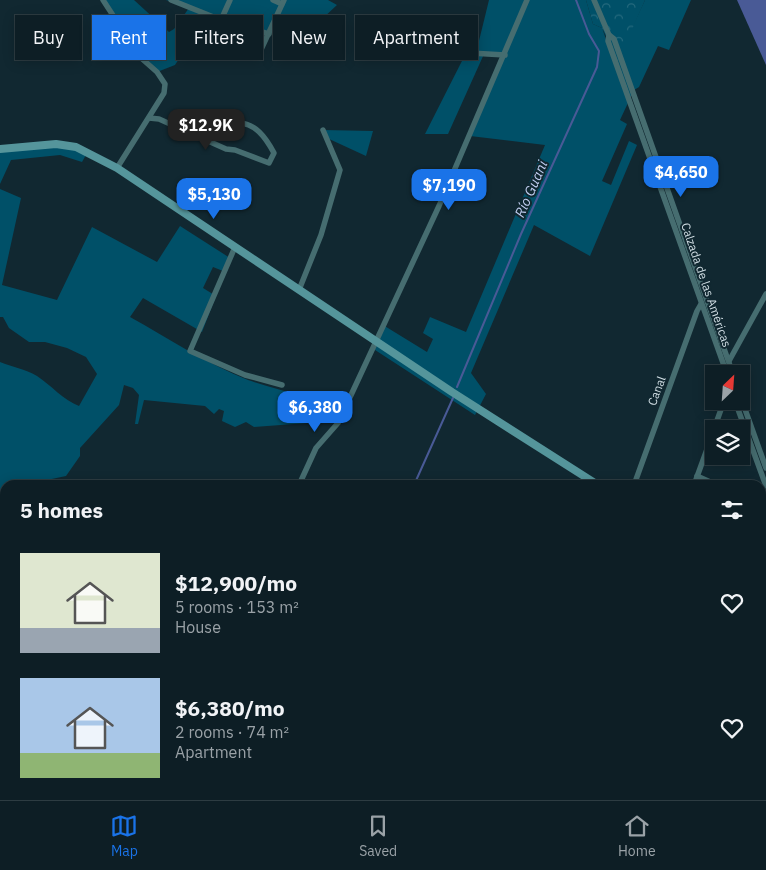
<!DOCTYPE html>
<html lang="en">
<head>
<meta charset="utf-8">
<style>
	body { margin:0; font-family:"IBM Plex Sans",sans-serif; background:#16272d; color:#f1f3f6; height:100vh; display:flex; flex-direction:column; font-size:19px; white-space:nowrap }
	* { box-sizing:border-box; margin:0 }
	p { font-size:16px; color:#9aa2a7 }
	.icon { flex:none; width:28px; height:28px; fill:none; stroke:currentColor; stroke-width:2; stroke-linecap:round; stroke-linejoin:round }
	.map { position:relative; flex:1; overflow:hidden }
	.sheet { position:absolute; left:0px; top:480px; width:766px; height:320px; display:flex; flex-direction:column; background:#0d1e25; border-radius:15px 15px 0 0; box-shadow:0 2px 12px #0003,0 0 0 1px #2d3c42 }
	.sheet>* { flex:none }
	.guide { position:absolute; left:15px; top:15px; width:500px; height:45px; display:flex; gap:10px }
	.needle { width:32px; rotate:25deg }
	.controls { position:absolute; left:705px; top:365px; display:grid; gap:10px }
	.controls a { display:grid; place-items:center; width:45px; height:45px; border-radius:0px; background:#0d1e25; box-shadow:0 2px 12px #0003,0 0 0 1px #2d3c42; font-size:25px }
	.price { position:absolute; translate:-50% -42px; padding:0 11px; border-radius:10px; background:#1a73e8; color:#fff; font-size:16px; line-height:32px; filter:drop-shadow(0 1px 2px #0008) }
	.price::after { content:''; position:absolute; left:50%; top:30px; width:15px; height:11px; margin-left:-8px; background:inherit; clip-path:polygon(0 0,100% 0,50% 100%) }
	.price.selected { background:#222; color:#fff }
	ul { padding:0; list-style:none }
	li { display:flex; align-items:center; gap:15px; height:125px; padding:0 20px }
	li span { display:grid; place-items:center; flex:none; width:140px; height:100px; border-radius:0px; color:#555 }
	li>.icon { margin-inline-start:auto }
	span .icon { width:60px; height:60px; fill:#fffc; stroke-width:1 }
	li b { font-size:21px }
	h2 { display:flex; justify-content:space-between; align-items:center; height:60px; padding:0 20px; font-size:21px }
	.chip { padding:0 18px; border-radius:0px; background:#0d1e25; box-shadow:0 2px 12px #0003,0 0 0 1px #2d3c42; font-size:18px; line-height:45px }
	.chip.selected { background:#1a73e8; color:#fff }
	.menu { display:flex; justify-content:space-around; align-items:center; height:70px; border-top:1px solid #2d3c42; background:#0d1e25; font-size:14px; color:#9aa2a7 }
	.menu a { display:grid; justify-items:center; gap:2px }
	.menu .selected { color:#1a73e8 }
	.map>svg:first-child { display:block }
	.green { fill:#005068 }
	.park { fill:url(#park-crowns) }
	.water { fill:#495a96 }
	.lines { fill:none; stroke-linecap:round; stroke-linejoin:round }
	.stream { stroke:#495a96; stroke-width:2 }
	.minor { stroke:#466d70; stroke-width:5.5 }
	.secondary { stroke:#55959b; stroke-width:8 }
	.labels { text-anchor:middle; stroke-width:4; stroke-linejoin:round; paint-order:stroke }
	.street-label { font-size:12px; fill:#d0dde3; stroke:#112831 }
	.water-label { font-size:14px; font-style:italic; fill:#c2cef1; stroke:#112831 }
</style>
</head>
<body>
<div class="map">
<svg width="766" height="800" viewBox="0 0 766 800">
	<defs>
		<pattern id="park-crowns" width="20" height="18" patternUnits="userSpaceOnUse" patternTransform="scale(1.25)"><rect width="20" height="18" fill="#005068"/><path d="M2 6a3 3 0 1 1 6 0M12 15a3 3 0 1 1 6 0" fill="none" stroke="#24697d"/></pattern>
	</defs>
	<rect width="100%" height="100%" fill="#112831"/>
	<!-- green -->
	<g class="green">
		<polygon points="103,0 134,0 169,32 174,29 189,8 166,0 328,0 337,5 306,34 282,23 275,34 219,20 208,42 193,37 175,65 157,72 140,57"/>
		<polygon points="489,0 586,0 593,24 602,28 615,64 645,0 691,0 669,50 658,46 639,87 634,90 620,120 627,124 602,181 611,185 629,141 637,145 590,256 534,225 471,373 486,394 475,415 372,348 383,325 427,352 433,339 423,333 430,317 466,332 545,145 470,136 505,56 484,54 448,134 425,134 466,53 476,53"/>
		<polygon points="323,130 373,131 366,156 327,138"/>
		<polygon points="56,144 87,153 82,162 60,155 11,160 0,184 0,149"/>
		<path d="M0 189 21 198 2 285 57 300 92 227 157 262 180 226 230 258 223 271 213 267 203 288 216 296 202 332 143 298 130 317C168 338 207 364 248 380 280 391 312 397 343 410L338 423 334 421 254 427 246 422 235 427 222 421 224 411 219 409 214 414 205 406 144 400 138 424H135L139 395 133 388 124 385 119 405 80 448V456L66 476 47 480 45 485H5V520H0V362C12 367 25 369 37 376 51 385 63 400 79 406L97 374 86 357 67 348 45 342H29L9 328 3 317H0Z"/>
		<polygon points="0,572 5,574 5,761 0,760"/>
	</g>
	<!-- park -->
	<polygon class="park" points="586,0 645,0 618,61 602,28 593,24"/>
	<!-- water -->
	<polygon class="water" points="737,0 766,0 766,65"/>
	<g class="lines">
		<!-- stream -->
		<g class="stream">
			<polyline points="457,387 521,234 597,67 599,51 589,34 576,0"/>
			<polyline points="414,485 453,398"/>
			<polyline points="126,800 132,795"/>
		</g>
		<!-- minor -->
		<g class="minor">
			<polyline points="103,0 140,57 157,72 165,84 164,93 117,168"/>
			<polyline points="171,0 221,20 269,34"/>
			<polyline points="273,0 282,4"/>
			<polyline points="594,0 609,35 614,39 733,374"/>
			<polyline points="221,20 230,0"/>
			<polyline points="609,35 608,41 727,374"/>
			<polyline points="453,52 505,55"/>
			<polyline points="258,56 284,0"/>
			<path d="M149 118 159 119 226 149 235 150 269 163 274 153C266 138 255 122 237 123L232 128"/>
			<polyline points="235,247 190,351 245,375 282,385"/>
			<polyline points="299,290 321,235 340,170 323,130"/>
			<polyline points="729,361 766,294"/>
			<polyline points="741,398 766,468"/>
			<polyline points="735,401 766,486"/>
			<polyline points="714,429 724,401"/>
			<polyline points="697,476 717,485"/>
			<polyline points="299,485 316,448 338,423 439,206 527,0"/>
			<polyline points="634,485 697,311 701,304"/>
			<polyline points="694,485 714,430"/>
			<polyline points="0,509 5,509"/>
			<polyline points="766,650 762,662 766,737"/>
			<polyline points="761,784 766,787"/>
			<polyline points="515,795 523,800"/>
			<polyline points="707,795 714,800"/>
			<polyline points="432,800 435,795"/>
			<polyline points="582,800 585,795"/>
			<polyline points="722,800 725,795"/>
		</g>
		<!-- secondary -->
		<g class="secondary">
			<polyline points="0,149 56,144 76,147 117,168 452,392 598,485"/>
			<polyline points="761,563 766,565"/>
		</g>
	</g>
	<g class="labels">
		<!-- street labels -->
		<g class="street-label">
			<text transform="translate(706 285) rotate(71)" y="4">Calzada de las Américas</text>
			<text transform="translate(657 391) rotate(-70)" y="4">Canal</text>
		</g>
		<!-- water labels -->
		<g class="water-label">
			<text transform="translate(531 189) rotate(-66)" y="5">Río Guani</text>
		</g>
	</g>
</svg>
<div class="controls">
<a><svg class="needle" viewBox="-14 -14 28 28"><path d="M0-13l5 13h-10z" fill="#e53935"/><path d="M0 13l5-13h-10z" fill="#9aa2a7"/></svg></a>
<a><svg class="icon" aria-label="layers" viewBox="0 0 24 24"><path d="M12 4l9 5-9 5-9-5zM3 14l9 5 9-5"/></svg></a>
</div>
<b class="price selected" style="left:206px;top:151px">$12.9K</b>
<b class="price" style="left:681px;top:198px">$4,650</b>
<b class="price" style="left:449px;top:211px">$7,190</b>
<b class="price" style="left:214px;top:220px">$5,130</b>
<b class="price" style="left:315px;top:433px">$6,380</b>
<div class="guide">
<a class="chip">Buy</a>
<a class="chip selected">Rent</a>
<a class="chip">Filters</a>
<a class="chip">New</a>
<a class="chip">Apartment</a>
</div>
<section class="sheet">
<h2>5 homes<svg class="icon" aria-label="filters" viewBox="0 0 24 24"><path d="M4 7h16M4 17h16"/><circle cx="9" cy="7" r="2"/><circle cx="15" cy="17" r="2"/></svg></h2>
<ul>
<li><span style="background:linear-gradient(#dfe7d0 75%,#9aa5b1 0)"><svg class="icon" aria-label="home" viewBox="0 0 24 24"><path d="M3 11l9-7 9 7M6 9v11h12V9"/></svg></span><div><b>$12,900/mo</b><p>5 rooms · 153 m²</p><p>House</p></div><svg class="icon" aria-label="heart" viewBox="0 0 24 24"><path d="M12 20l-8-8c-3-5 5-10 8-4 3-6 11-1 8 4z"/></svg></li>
<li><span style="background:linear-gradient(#a9c7e8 75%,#8fb573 0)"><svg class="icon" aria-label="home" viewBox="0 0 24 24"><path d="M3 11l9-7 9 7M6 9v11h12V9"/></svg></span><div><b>$6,380/mo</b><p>2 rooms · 74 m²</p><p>Apartment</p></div><svg class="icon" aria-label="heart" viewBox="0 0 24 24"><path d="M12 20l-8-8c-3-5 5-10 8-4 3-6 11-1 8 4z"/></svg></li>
</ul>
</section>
</div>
<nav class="menu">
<a class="selected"><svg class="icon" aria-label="map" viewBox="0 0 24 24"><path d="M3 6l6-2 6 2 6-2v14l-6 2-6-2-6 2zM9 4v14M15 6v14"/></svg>Map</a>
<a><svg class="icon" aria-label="saved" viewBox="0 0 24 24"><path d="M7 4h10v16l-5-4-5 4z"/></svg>Saved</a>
<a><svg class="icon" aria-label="home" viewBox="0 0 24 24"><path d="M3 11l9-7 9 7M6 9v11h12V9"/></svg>Home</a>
</nav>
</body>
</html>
